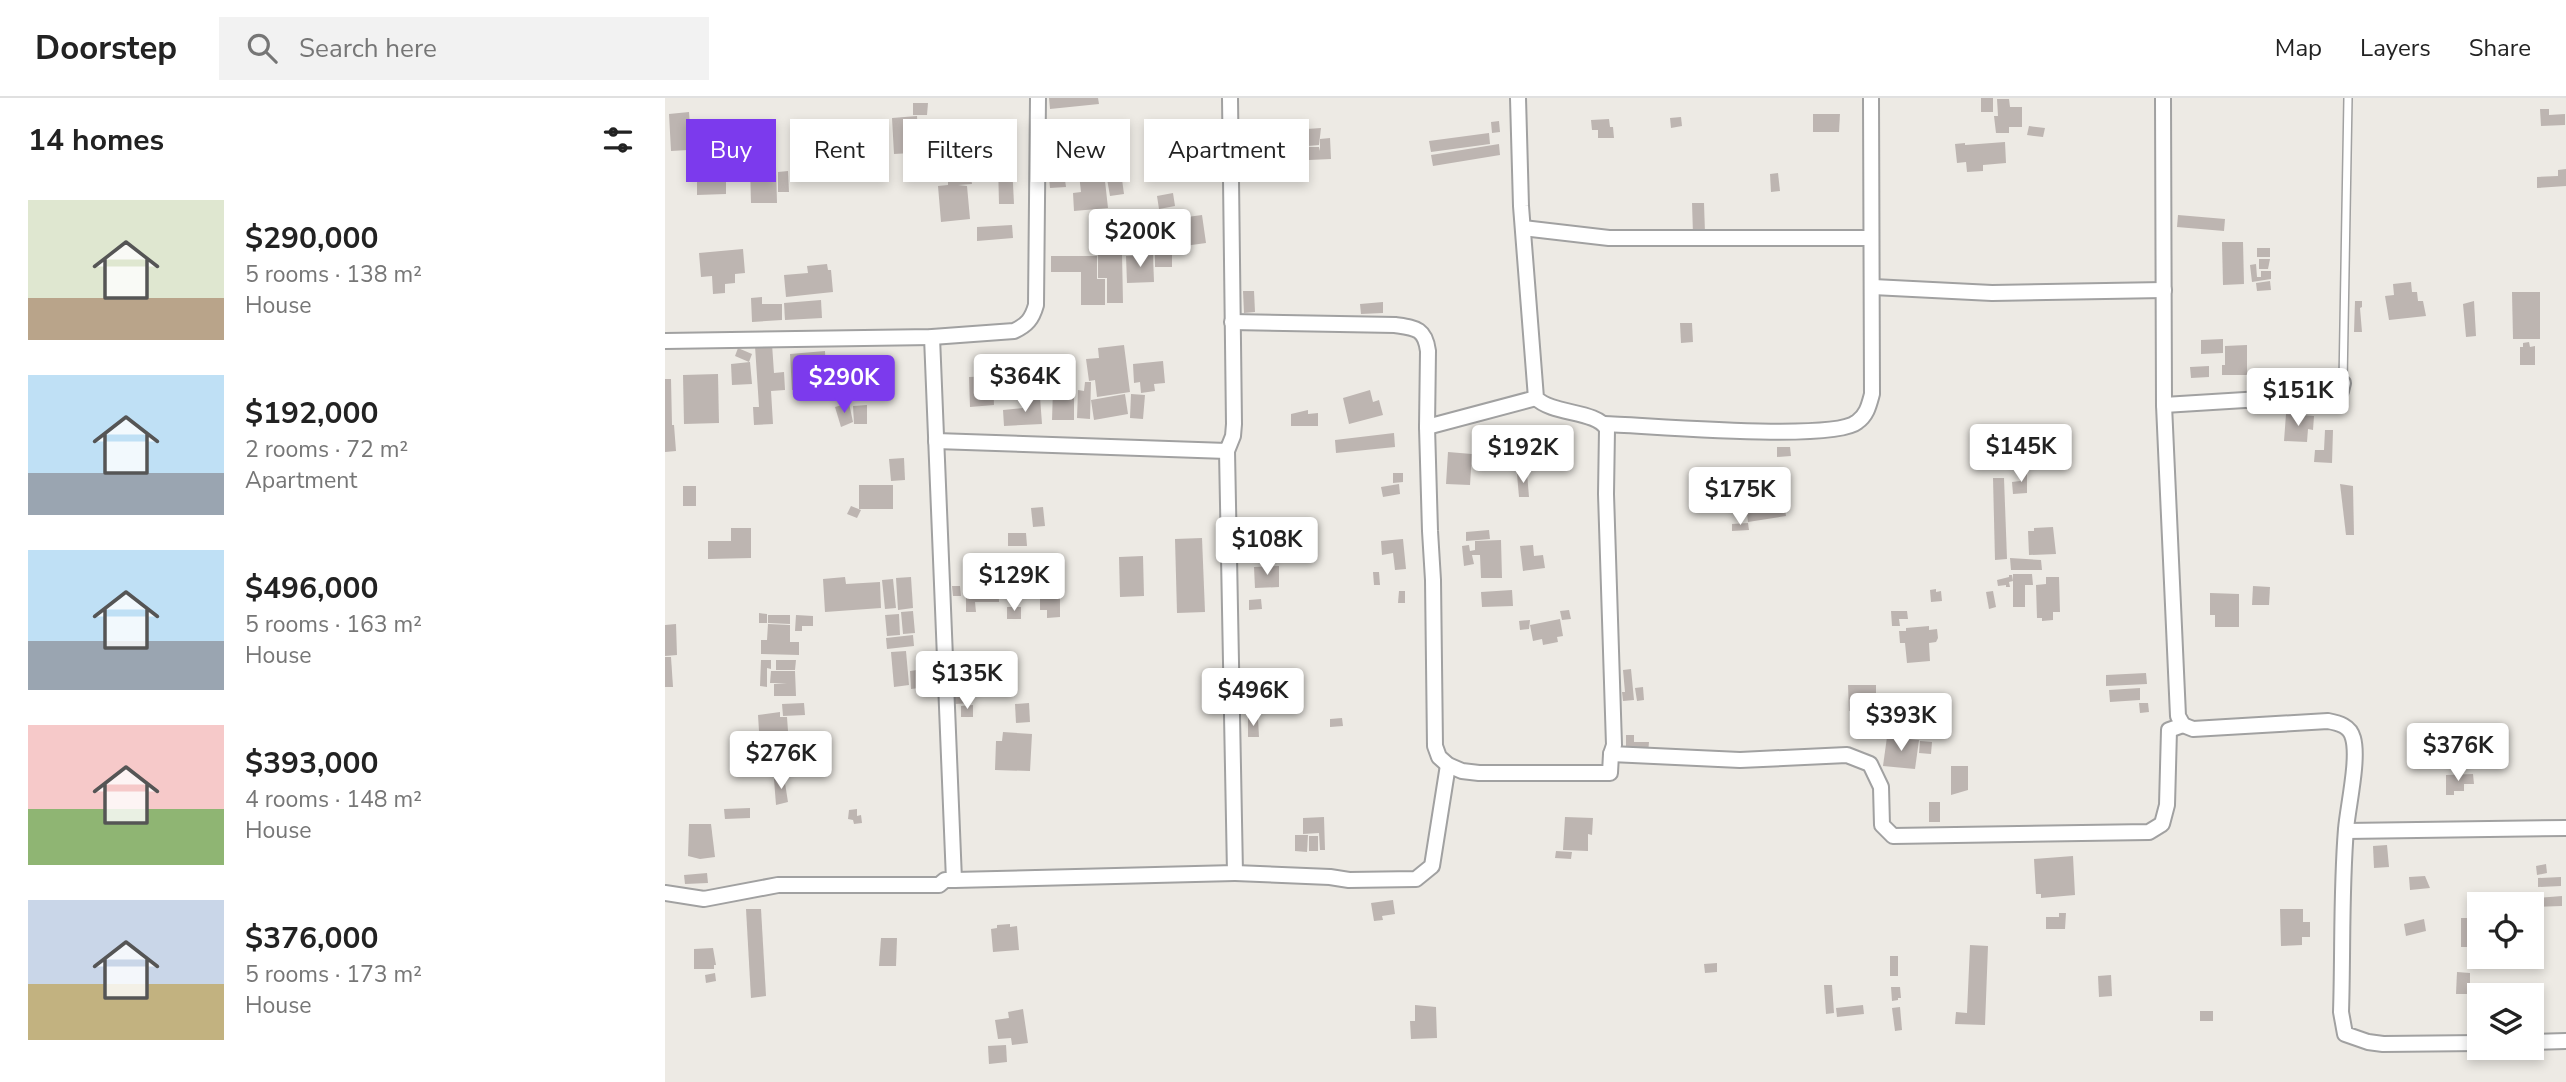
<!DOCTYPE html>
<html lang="en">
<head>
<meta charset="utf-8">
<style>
	body { margin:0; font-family:"Nunito Sans",sans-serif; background:#f2f2f2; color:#222; height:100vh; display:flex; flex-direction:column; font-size:26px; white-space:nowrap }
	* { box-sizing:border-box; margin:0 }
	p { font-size:23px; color:#767676 }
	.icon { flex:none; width:38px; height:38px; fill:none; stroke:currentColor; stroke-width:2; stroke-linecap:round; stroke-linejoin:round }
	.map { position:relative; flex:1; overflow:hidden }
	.side { display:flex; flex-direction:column; background:#fff; width:665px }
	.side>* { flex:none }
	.hud { position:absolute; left:21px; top:21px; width:665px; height:63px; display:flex; gap:14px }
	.controls { position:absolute; left:1802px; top:794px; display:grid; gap:14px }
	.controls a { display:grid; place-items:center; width:77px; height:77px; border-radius:0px; background:#fff; box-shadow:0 4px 10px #0003; font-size:35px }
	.price { position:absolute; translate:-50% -60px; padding:0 16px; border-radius:7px; background:#fff; color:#222; font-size:23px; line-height:46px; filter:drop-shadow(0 2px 4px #0008) }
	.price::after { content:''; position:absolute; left:50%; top:42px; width:21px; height:16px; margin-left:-10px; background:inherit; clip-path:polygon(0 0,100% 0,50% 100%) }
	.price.current { background:#7c3aed; color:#fff }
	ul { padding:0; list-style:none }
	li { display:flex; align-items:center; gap:21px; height:175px; padding:0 28px }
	li span { display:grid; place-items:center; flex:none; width:196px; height:140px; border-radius:0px; color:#555 }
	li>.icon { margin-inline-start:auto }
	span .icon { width:84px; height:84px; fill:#fffc; stroke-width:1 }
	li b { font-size:30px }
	h2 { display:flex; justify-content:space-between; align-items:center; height:84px; padding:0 28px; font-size:30px }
	.tag { padding:0 24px; border-radius:0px; background:#fff; box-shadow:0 4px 10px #0003; font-size:24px; line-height:63px }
	.tag.current { background:#7c3aed; color:#fff }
	header { display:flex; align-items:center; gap:42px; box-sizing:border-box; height:98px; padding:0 35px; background:#fff; border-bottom:2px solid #e0e0e0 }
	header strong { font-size:33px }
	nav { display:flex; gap:38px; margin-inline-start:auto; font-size:24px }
	.search { width:490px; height:63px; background:#f2f2f2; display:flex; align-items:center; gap:18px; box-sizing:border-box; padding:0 24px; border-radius:0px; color:#767676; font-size:26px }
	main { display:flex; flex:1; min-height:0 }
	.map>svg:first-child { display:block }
	.building { fill:#bdb5b1 }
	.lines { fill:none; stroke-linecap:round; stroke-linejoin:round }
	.lane-casing { stroke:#a1a1a1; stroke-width:10 }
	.street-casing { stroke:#a1a1a1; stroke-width:18 }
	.lane { stroke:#fff; stroke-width:7 }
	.street { stroke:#fff; stroke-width:14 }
</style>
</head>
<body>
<header>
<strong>Doorstep</strong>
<div class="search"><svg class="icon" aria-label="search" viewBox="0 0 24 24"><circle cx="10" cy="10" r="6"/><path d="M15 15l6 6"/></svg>Search here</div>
<nav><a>Map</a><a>Layers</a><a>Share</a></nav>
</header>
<main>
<section class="side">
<h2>14 homes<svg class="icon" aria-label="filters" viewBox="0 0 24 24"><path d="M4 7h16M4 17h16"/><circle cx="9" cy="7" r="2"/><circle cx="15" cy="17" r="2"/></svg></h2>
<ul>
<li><span style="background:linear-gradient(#dfe7d0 70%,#b9a48a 0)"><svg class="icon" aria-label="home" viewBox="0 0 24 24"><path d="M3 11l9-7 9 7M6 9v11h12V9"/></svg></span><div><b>$290,000</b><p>5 rooms · 138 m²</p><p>House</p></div></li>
<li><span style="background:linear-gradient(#bfe0f5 70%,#9aa5b1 0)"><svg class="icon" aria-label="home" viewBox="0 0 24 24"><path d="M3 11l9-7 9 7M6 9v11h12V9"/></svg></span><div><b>$192,000</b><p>2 rooms · 72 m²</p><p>Apartment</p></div></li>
<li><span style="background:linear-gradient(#bfe0f5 65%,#9aa5b1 0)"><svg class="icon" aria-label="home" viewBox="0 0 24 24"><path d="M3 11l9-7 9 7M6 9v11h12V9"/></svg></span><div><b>$496,000</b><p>5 rooms · 163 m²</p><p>House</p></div></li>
<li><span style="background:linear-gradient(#f6c9c9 60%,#8fb573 0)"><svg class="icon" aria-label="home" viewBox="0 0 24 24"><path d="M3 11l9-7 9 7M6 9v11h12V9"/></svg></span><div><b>$393,000</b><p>4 rooms · 148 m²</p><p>House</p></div></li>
<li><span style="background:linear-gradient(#c9d6e8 60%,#c2b280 0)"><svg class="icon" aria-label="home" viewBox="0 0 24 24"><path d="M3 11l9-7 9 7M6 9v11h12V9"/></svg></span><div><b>$376,000</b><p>5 rooms · 173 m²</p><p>House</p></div></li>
</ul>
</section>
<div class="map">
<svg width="1901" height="984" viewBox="0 0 1901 984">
	<rect width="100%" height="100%" fill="#edeae4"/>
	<!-- building -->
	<g class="building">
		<polygon points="384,0 433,0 434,6 385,11"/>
		<rect x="1316" y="0" width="12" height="14"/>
		<polygon points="1332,1 1344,1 1345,9 1357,9 1357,29 1344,29 1344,35 1331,35 1329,18 1333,18"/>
		<polygon points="248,5 263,5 262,17 248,17"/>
		<polygon points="1875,11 1884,11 1884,17 1900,16 1900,27 1876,28"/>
		<polygon points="24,14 25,27 38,26 40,51 6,53 4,16"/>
		<polygon points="1148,16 1175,16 1174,34 1148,34"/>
		<polygon points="252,18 253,35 257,35 257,23 262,22 264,54 229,56 227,20"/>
		<polygon points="1016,19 1017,28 1006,30 1005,20"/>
		<polygon points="944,21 945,29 948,29 949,40 933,40 933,32 927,32 926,22"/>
		<polygon points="834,23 835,34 827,35 826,24"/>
		<polygon points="1364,28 1380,30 1378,39 1362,37"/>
		<polygon points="656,30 654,47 643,48 642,31"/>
		<polygon points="824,35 825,46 766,54 764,43"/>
		<polygon points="665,40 666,61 644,62 643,49 654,49 655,53 655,41"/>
		<polygon points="1340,44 1341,65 1318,67 1318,73 1302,74 1301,64 1292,65 1290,46 1300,45 1300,47"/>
		<polygon points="834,46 835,57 768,68 766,57"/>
		<polygon points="304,64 307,86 293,87 302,88 305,121 276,124 273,88 283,87 283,82 293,81 284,81 283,67"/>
		<polygon points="327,65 329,81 312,82 311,66"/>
		<polygon points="333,66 347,66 349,106 334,106"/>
		<polygon points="398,67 401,89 385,90 383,69"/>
		<polygon points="455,67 459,96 445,98 440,69"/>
		<polygon points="111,68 112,105 86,105 85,69"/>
		<polygon points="32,70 61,70 61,96 32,97"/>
		<polygon points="1901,71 1901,88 1872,90 1872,79 1893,78 1893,72"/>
		<polygon points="123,73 124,94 113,94 113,74"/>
		<polygon points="439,74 443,110 409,113 408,95 416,94 414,76"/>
		<polygon points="1113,75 1115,93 1106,94 1105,76"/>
		<polygon points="508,95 510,108 494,111 492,98"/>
		<polygon points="1027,105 1039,105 1040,135 1028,136"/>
		<polygon points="514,111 515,120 537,117 541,145 512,149 511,143 505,144 500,113"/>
		<polygon points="1513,117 1560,121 1559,133 1512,129"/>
		<polygon points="493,123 501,124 499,138 490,136"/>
		<polygon points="347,127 348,140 312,143 312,129"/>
		<polygon points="1557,144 1578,144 1579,186 1558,187"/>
		<rect x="1592" y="150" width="13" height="9"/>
		<polygon points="78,151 80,175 70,176 70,185 60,186 60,195 48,196 47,178 36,179 34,155"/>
		<rect x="490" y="154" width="17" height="15"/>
		<polygon points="457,155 458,205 442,205 442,180 433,180 433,156"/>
		<polygon points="488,157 489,184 462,185 461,158"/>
		<polygon points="386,158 432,158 432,181 440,181 440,207 416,207 416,174 386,174"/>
		<polygon points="1594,161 1605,161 1603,171 1594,171"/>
		<polygon points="162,166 163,172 166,172 168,194 121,199 119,177 143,175 142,168"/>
		<polygon points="1591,166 1592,179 1596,179 1596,173 1606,173 1606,181 1587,184 1585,167"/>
		<polygon points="1605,183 1606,192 1592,193 1591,185"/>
		<polygon points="1746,184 1747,194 1752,194 1753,203 1758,203 1761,218 1724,222 1720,198 1729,197 1728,186"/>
		<polygon points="578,193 589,193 590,214 579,215"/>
		<polygon points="1847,194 1875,194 1875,241 1848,241"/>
		<polygon points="97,199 97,206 117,206 117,222 87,224 86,200"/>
		<polygon points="156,202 157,220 120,222 119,205"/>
		<polygon points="1690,203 1697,203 1697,209 1695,210 1697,234 1689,234"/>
		<polygon points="1809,203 1811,238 1801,239 1798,206"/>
		<polygon points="718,204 718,215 696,216 695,206"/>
		<polygon points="1015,225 1027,225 1028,244 1016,245"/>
		<polygon points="1558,241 1558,255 1536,256 1536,242"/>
		<polygon points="1864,244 1865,249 1870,248 1870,267 1855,267 1855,249 1858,249 1858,245"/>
		<polygon points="107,246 109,275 119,274 120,292 106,293 108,326 89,327 88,309 94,309 90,248"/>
		<polygon points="459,247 465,294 432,299 430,282 424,283 421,261 434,260 433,250"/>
		<polygon points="1582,247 1582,277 1557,277 1557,267 1560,267 1560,248"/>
		<polygon points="73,250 87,256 84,264 70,258"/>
		<polygon points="160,253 162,301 144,302 143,291 127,292 125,256"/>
		<polygon points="498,263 500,285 489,286 490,293 476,295 475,284 469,285 468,266"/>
		<polygon points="85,264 87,286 67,287 66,266"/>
		<polygon points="1544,268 1544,279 1526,280 1525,269"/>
		<polygon points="53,276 54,325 19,326 18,277"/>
		<polygon points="328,278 329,307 305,309 304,279"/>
		<polygon points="0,281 6,281 7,327 9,327 11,353 0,354"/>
		<polygon points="420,284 426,284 425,321 412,320 413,292 419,293"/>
		<polygon points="388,290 409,290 409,322 387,322"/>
		<polygon points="705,292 708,304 714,302 718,317 684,326 678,300"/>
		<polygon points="460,296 463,316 429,322 426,302"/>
		<polygon points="466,296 480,297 478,321 465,320"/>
		<polygon points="375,299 377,326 339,328 338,312 358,310 357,300"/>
		<polygon points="184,305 188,324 176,329 170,309"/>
		<polygon points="202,307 202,326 189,326 188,308"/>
		<polygon points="643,312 643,316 653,315 653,328 626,328 626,316"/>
		<polygon points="1621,316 1649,318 1648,332 1643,331 1642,344 1619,343"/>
		<polygon points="1660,332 1668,332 1667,365 1649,364 1650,352 1659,352"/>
		<polygon points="729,335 730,349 671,355 670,342"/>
		<polygon points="1327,336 1353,336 1354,363 1327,364"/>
		<polygon points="1112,349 1125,349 1126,358 1112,359"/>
		<polygon points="783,354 807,356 805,387 781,386"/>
		<polygon points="239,360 240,382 226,383 224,361"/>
		<polygon points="1354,374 1362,374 1362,395 1348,396 1347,384 1355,383"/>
		<polygon points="728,375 738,375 738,384 728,385"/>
		<polygon points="862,375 864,399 854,399 852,376"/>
		<polygon points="1328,380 1339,380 1342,461 1330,462"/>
		<polygon points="734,386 735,396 718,399 716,389"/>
		<polygon points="1675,386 1688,388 1689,437 1681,437"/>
		<rect x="194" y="387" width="34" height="24"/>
		<rect x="18" y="388" width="13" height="20"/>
		<polygon points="1118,396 1121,418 1083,424 1081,407 1108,402 1108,397"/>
		<polygon points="186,408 196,412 192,420 182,416"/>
		<polygon points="378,409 380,428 368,429 366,410"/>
		<polygon points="1083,425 1084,432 1067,433 1067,426"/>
		<polygon points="1388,429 1391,456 1364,457 1363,433 1369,433 1369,430"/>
		<polygon points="66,430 86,430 86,460 43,461 43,443 66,443"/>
		<polygon points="824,432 825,441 801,443 801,434"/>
		<polygon points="343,435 361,435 362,448 343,448"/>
		<polygon points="537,440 540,514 512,515 510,441"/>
		<polygon points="625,440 626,452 606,453 605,441"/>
		<polygon points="738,441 741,471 730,472 728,455 717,457 716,443"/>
		<polygon points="836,442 837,480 816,480 815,457 807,457 809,466 799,468 797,448 804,447 805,453 810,452 810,443"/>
		<polygon points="868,447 869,458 878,457 880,470 858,473 855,448"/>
		<polygon points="339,455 360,456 359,491 338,491"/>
		<polygon points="478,458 479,498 455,499 454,459"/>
		<polygon points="1345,460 1376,462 1377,472 1346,472"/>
		<polygon points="614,468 614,489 590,490 589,469"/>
		<polygon points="708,474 714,474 715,487 709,487"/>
		<polygon points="301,476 333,476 334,504 310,504 311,514 301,514"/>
		<polygon points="1348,476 1367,476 1368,487 1360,487 1360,509 1348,509"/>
		<polygon points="1344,477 1347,477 1348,483 1344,484 1345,489 1341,489 1341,487 1333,488 1332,482 1344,479"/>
		<polygon points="180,479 181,486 215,484 216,510 160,514 158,481"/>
		<polygon points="246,479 248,510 233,512 231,480"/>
		<polygon points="1381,479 1394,479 1395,514 1388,514 1388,522 1377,523 1377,520 1372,520 1371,487 1381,486"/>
		<polygon points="228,481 231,510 220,511 217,482"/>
		<polygon points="287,488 295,488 296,498 288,498"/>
		<polygon points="1588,488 1605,489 1604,507 1587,507"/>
		<polygon points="1271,491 1271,494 1276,493 1277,503 1266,504 1265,492"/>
		<polygon points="847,492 848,508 817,509 816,494"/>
		<polygon points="734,493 740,493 740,505 733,505"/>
		<polygon points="1328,493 1331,509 1324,511 1321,494"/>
		<polygon points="1545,495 1574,496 1574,529 1550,529 1550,517 1545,517"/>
		<polygon points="395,497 395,519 382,520 382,512 375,512 375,498"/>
		<polygon points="596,501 597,511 584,512 584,502"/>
		<rect x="342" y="509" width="14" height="12"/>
		<polygon points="904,512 906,521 897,522 895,513"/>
		<polygon points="248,513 250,535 238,536 236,514"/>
		<polygon points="1226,513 1242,513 1243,521 1234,521 1235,528 1227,528"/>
		<polygon points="94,515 102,516 102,525 94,525"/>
		<polygon points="234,516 235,537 222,538 220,517"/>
		<polygon points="103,517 125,517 125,526 103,525"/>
		<polygon points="131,517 148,518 148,528 137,528 137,533 130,533"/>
		<polygon points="895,521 898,538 892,539 893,544 878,547 877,541 868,543 865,527"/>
		<polygon points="865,522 864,531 855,532 854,523"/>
		<polygon points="11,526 12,557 0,558 0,527"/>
		<polygon points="103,526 125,527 125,544 134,544 134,557 96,556 96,542 102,542"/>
		<polygon points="1264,528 1264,532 1272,531 1273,540 1271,544 1264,545 1265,563 1242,565 1240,545 1235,545 1234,533 1241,533 1241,530"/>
		<polygon points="248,537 249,548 222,551 221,540"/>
		<polygon points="241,553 244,587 229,589 226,554"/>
		<polygon points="0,559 6,559 8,589 0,589"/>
		<polygon points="96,562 106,562 106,571 102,570 102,589 95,588"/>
		<polygon points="111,562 131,562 130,572 111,572"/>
		<polygon points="966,571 969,602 958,603 957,594 960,594 958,572"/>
		<polygon points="252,572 254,590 246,591 245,573"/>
		<polygon points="106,573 130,573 131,598 109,598 109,586 122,585 105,585"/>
		<polygon points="1481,575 1482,586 1441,588 1441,577"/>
		<polygon points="1183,587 1211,587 1211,612 1184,613"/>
		<polygon points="978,589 979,602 972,603 970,590"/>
		<polygon points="1475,590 1475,602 1445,604 1444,592"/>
		<polygon points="289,596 298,596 298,601 306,601 306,605 290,606"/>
		<polygon points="612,601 613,612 605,612 604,602"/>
		<polygon points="139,605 140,617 118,618 117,606"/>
		<polygon points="364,605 365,624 351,625 350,606"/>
		<polygon points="1474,605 1483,605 1484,614 1475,615"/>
		<polygon points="308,607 308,619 296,619 296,608"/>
		<polygon points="115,614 115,619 122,619 124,647 103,648 102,633 94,633 93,617"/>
		<polygon points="583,620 593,620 594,639 583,639"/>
		<polygon points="677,620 678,628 665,629 665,621"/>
		<polygon points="338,634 367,636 365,673 330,672 331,643 337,643"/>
		<polygon points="961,637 969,637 969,644 984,644 983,655 961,655"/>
		<polygon points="1222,639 1254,642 1250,671 1218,668"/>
		<polygon points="1255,643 1267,644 1266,656 1254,655"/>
		<polygon points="1286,668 1303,668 1303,692 1286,697"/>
		<polygon points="1808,676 1809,686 1799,686 1799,693 1789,693 1789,697 1781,697 1781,677"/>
		<polygon points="119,679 123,704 111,707 109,681"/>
		<rect x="1264" y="704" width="11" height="20"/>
		<polygon points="85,710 85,720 60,721 59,711"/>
		<polygon points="192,711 192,718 196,717 197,725 189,726 188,722 183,721 184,712"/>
		<polygon points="659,719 660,752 655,752 654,735 638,736 638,720"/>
		<polygon points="900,719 928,720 927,737 923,736 923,753 898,752"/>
		<polygon points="24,726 46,726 50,759 35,761 23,758"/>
		<polygon points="630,737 643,737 642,754 630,753"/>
		<rect x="644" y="738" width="9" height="15"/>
		<polygon points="1722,747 1724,769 1709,770 1708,748"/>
		<polygon points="891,753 907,754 906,761 890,760"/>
		<polygon points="1408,758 1410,797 1376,800 1376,796 1371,796 1369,761"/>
		<polygon points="1881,766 1882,775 1872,777 1871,768"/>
		<polygon points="42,775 43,785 20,786 19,777"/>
		<polygon points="1760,778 1765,790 1745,792 1744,779"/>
		<polygon points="1896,779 1896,788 1873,789 1873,780"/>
		<polygon points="1897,798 1897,808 1871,809 1871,800"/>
		<polygon points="728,802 730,816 717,818 718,822 709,823 706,805"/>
		<polygon points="81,811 96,811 101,898 86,900"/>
		<polygon points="1615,811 1638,811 1638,824 1645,824 1645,839 1637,839 1637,847 1616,848"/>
		<polygon points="1394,815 1401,815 1400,831 1381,831 1381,819 1394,819"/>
		<polygon points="1796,820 1815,820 1815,857 1803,857 1803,849 1796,849"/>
		<polygon points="1759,821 1761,833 1741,838 1739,826"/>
		<polygon points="345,826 345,829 352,828 354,852 328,854 326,831 332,830 332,827"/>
		<polygon points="216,840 232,840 231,868 214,868"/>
		<polygon points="1305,847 1323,848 1320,927 1290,926 1291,914 1302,915"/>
		<polygon points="48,850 51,867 49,867 49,871 29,871 29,851"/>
		<rect x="1225" y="858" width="8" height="20"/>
		<polygon points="1052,865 1052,874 1040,875 1039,866"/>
		<polygon points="1792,874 1805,875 1805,896 1791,896"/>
		<polygon points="50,875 51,883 41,885 40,877"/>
		<polygon points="1446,877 1447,898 1434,899 1433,878"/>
		<polygon points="1159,887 1167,887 1169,915 1161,916"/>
		<polygon points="1226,889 1235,889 1236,900 1233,900 1233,902 1227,903"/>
		<polygon points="750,907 771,909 772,940 746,941 745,923 750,923"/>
		<polygon points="1198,907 1199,916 1172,919 1171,910"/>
		<polygon points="1235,909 1237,932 1230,933 1227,910"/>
		<polygon points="358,911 363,945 347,947 346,940 333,941 330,922 344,920 343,914"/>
		<rect x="1535" y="913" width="13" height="10"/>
		<polygon points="341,947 342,964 324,966 323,948"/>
	</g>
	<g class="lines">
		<!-- lane casing -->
		<g class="lane-casing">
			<polyline id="lane" points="1678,285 1683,0"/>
		</g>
		<!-- street casing -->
		<g class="street-casing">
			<g id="street">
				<path d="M1498 0 1499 307 1513 618 1518 627 1528 631 1663 623C1674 625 1685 628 1688 640 1694 661 1683 708 1681 731 1676 792 1678 853 1676 914L1680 936 1703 944 1718 946 1815 945"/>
				<polyline points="858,130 944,140 1205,140"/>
				<polyline points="1208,189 1327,195 1499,192"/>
				<path d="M567 224 730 227C750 230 760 230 763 253L762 329 765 433 768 482 770 648 774 659 783 667 797 673 814 675H945L946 656 949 647 941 396 942 331C931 312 888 317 871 300L856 108 853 0"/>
				<path d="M0 243 267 239 349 233C362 227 367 221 371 207L373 0"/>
				<polyline points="1499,307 1596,301 1676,293 1678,285"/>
				<path d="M939 326C980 327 1168 344 1192 324 1202 317 1204 307 1207 296L1206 0"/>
				<polyline points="762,329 871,300"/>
				<polyline points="271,343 562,353 568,338 569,326 565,0"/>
				<polyline points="946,656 1075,662 1182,657 1205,666 1216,689 1217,727 1228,738 1484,734 1497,726 1502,707 1504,632 1518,627"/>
				<polyline points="1681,733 1901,730"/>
				<polyline points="570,775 665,779 684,782 751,781 767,768 783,667"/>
				<polyline points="289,782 570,775 562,353"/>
				<polyline points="0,795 39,801 113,787 274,787 280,782 289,782 267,239"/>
				<polyline points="1867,944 1901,943"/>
			</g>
		</g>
		<!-- lane -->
		<use href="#lane" class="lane"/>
		<!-- street -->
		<use href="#street" class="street"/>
	</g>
</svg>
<div class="controls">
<a><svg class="icon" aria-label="locate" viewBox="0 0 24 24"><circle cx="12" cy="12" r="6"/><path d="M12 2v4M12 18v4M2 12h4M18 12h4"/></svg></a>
<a><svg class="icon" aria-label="layers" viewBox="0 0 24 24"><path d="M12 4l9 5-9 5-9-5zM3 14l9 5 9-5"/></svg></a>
</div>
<b class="price" style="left:475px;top:171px">$200K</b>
<b class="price" style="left:360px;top:316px">$364K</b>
<b class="price current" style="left:179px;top:317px">$290K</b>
<b class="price" style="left:1633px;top:330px">$151K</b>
<b class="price" style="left:1356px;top:386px">$145K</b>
<b class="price" style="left:858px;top:387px">$192K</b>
<b class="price" style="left:1075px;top:429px">$175K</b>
<b class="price" style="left:602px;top:479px">$108K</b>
<b class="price" style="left:349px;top:515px">$129K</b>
<b class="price" style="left:302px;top:613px">$135K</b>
<b class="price" style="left:588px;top:630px">$496K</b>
<b class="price" style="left:1236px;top:655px">$393K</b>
<b class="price" style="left:1793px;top:685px">$376K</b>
<b class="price" style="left:116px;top:693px">$276K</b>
<div class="hud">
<a class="tag current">Buy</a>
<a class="tag">Rent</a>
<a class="tag">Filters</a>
<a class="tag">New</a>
<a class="tag">Apartment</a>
</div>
</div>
</main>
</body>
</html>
